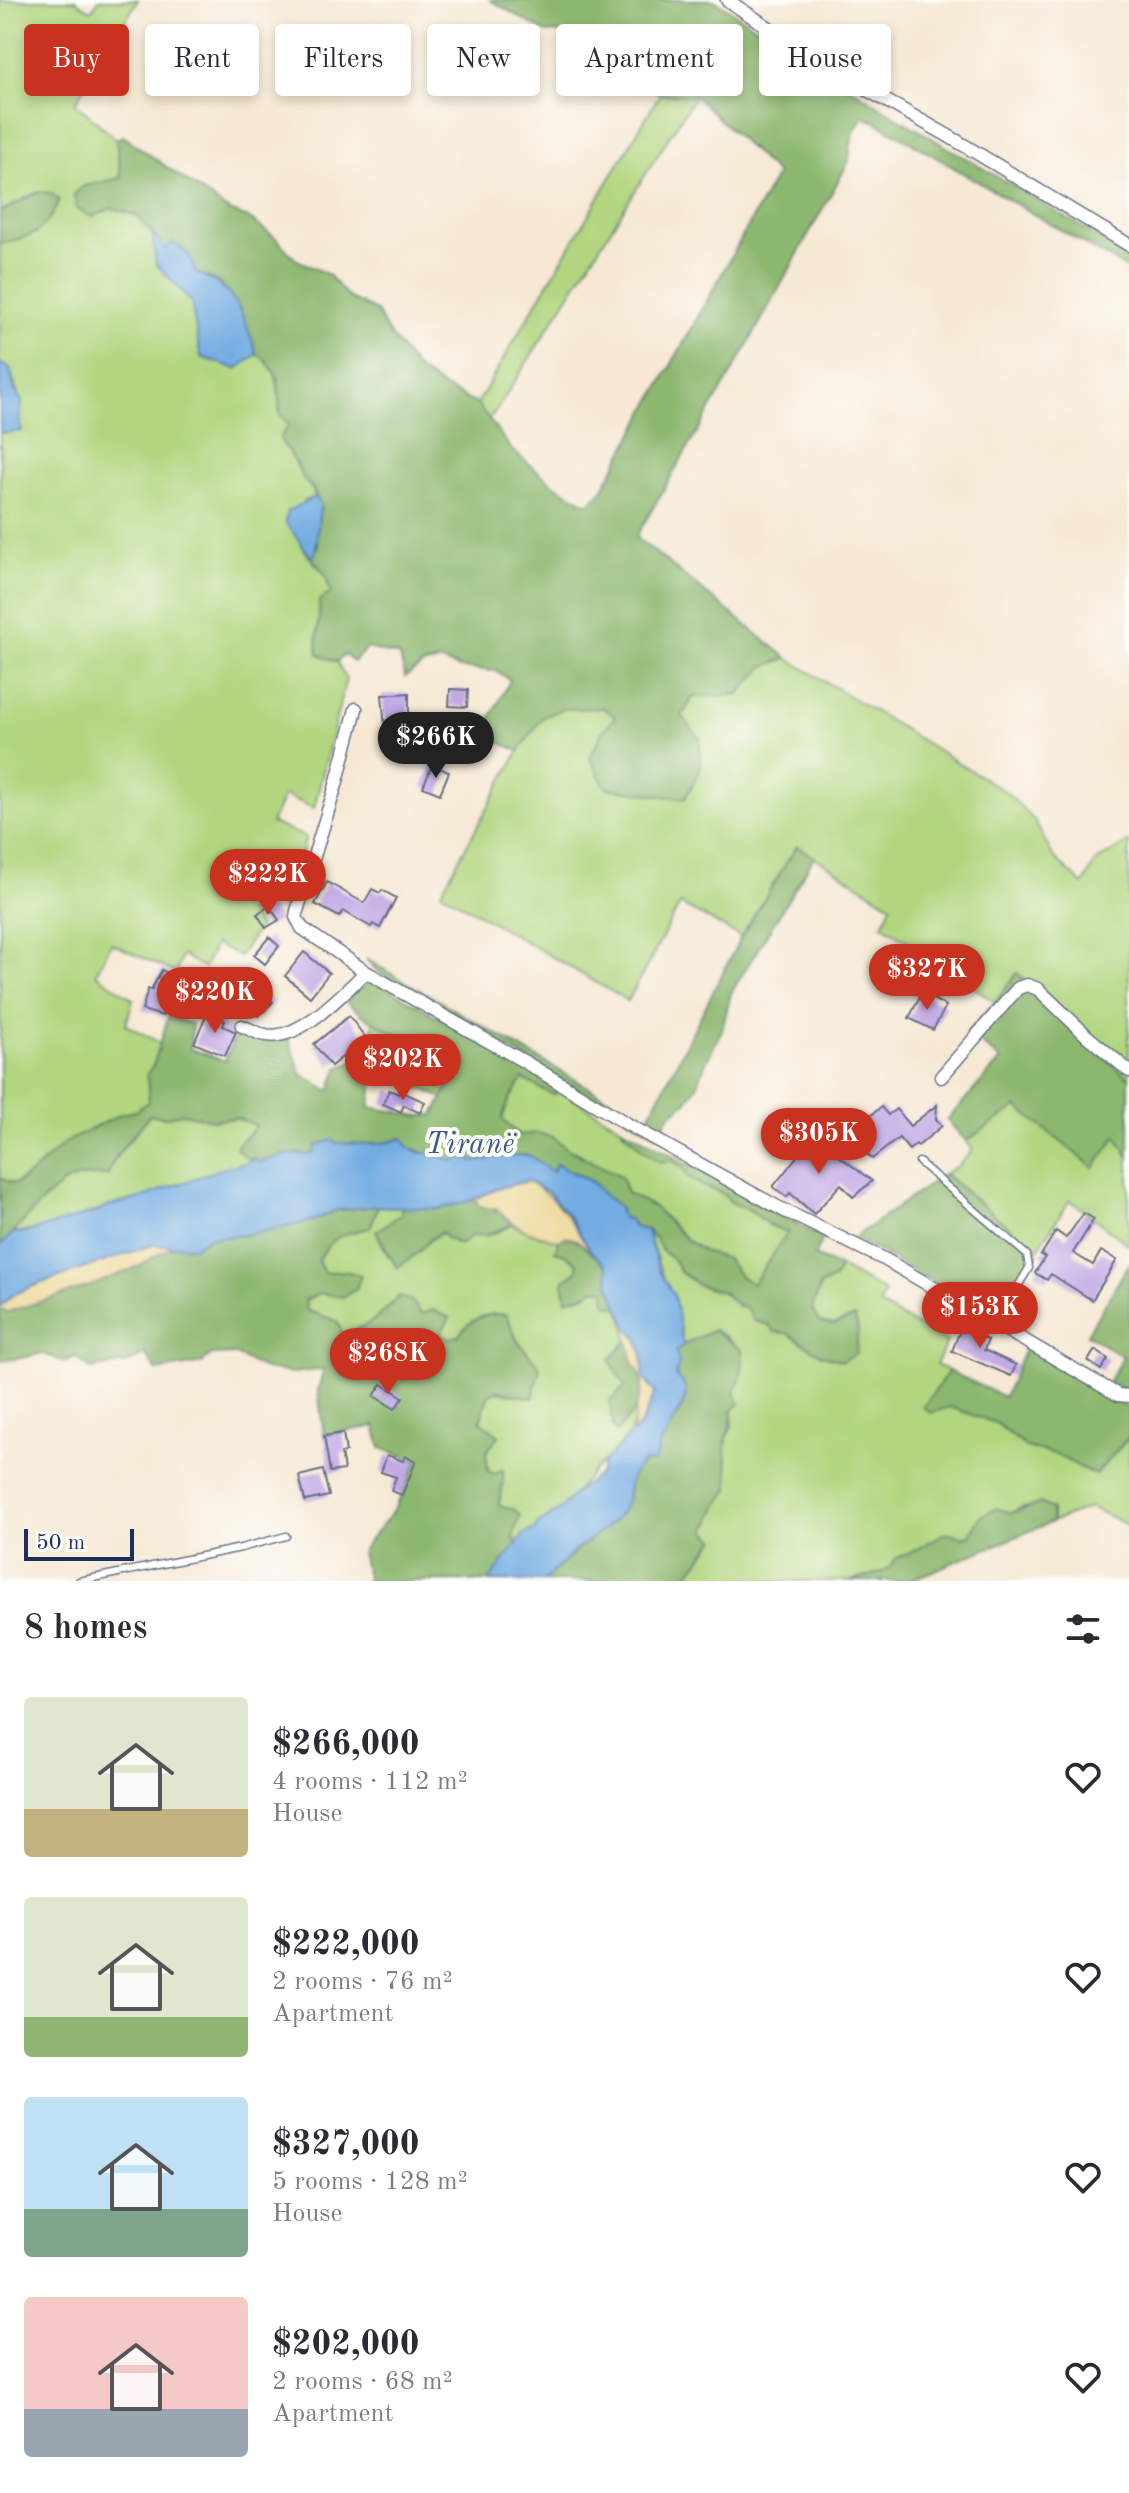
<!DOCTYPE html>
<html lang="en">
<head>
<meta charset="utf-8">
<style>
	body { margin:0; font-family:"Old Standard TT",serif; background:#f2f2f3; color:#2b2b33; height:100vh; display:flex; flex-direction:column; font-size:30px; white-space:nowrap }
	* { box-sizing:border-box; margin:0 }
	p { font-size:26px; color:#7c7c81 }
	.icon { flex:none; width:44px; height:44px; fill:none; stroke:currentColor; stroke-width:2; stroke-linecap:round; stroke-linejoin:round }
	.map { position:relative; height:1581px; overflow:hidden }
	.sheet { display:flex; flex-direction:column; background:#fff; flex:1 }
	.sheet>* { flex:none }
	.hud { position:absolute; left:24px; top:24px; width:1082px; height:72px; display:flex; gap:16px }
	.scale { position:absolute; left:24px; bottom:20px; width:110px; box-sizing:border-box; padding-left:8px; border:4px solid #1b2f5e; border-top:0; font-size:22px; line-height:28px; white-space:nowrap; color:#1b2f5e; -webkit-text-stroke:6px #fdfcf7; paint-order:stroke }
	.price { position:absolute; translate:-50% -68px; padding:0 18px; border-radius:28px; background:#c8321e; color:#fff; font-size:26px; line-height:52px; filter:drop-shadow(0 2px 4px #0008) }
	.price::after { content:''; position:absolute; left:50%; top:48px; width:24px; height:18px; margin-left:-12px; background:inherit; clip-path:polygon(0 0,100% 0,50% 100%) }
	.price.current { background:#222; color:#fff }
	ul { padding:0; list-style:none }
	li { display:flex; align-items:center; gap:24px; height:200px; padding:0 24px }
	li span { display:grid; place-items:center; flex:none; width:224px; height:160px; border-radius:8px; color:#555 }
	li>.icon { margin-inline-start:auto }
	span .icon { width:96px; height:96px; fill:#fffc; stroke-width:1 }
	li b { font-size:34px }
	h2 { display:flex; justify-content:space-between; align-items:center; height:96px; padding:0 24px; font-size:34px }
	.chip { padding:0 28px; border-radius:8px; background:#fff; box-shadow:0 4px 12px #0003; font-size:28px; line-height:72px }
	.chip.current { background:#c8321e; color:#fff }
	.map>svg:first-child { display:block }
	.green { fill:#b1d67f; stroke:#66826e; stroke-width:2 }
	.forest { fill:#8cb76e; stroke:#547366; stroke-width:2 }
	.sand { fill:#eeda9e; stroke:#84847e; stroke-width:2 }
	.water { fill:#72ace2; stroke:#466ea0; stroke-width:2 }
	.building { fill:#c0a7e5 }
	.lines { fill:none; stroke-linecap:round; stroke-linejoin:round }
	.service-casing { stroke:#687087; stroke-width:9 }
	.minor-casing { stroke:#687087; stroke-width:15 }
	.service { stroke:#fff; stroke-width:6 }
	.minor { stroke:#fff; stroke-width:12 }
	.labels { text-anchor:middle; stroke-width:8; stroke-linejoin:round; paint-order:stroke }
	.water-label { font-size:30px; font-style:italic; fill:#395b8c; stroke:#fdfcf7 }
</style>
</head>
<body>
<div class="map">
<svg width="1129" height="1581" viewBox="0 0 1129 1581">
	<rect width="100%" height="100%" fill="#fdfcf7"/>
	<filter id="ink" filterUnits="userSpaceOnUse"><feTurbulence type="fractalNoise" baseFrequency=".0125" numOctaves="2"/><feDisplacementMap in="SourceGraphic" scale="16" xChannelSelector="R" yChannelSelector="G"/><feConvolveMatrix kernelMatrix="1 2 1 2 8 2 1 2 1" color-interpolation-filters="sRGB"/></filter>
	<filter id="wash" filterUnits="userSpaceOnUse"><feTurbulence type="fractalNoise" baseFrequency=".006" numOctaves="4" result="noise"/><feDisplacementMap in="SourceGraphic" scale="32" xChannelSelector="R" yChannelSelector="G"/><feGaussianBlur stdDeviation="1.8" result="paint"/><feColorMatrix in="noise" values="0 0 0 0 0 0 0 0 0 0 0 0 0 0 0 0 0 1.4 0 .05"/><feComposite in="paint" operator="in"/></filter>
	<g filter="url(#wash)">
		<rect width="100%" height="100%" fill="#f6e8d3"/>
		<!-- green -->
		<g class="green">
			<path d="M0 0H75L91 11 99 0H138L75 103 116 139 121 178 84 186 92 217 112 208 138 216 152 231 157 264 191 301 201 357 237 369 257 354C281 369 278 390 280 415L289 424 280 439C288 451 295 461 301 474 305 483 313 487 315 497L304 501 300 542 309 557 325 574 331 593 319 601C321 619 315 636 318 654L337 662 346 679 314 808 284 795 271 823 306 837 286 909 266 892 248 911 259 927 239 956 215 944 204 968 182 955 176 973 111 943 96 974 133 999 126 1025 160 1043 154 1064 147 1074 149 1102 135 1111 121 1114 67 1142 35 1171 14 1184 0 1178V431L3 433 20 419C22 399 16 388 10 369L0 363V244L37 233 38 192 0 212Z"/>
			<polygon points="660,94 695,96 496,411 487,420 477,404"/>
			<polygon points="787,658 1006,792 1034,820 1053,856 1083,885 1095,862 1129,842 1129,1078 1091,1046 1017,973 995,1002 883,925 891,905 797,846 741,937 680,904 628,1001 441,892 519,751 542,718 562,709 604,708 616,717 602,732 606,788 644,792 700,739 682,716 693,697 739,694 763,667"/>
			<polygon points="373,1021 459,1067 443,1098 375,1068 378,1061 373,1052"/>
			<polygon points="523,1079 552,1094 556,1093 555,1088 626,1130 683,1168 689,1177 702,1186 720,1192 732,1203 750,1210 769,1225 789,1233 753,1284 740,1276 727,1259 703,1251 688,1241 655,1208 627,1193 606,1170 578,1153 567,1149 553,1137 537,1133 519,1135 502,1119 509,1100"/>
			<polygon points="1017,1106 1094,1167 1117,1135 1129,1157 1129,1245 1070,1200 1037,1250 944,1174 959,1165 973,1150 966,1141"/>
			<path d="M183 1113 213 1120 236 1118 256 1125 253 1131 241 1140 244 1156 252 1161C213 1170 177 1186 139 1198 128 1202 115 1203 103 1208 75 1219 44 1230 13 1233 33 1214 48 1186 76 1178 86 1176 98 1176 108 1175 114 1152 137 1135 149 1115L167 1117Z"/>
			<path d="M378 1206 402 1207 401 1215 376 1231 388 1256 420 1250C442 1219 459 1241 487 1235 496 1234 505 1229 512 1224L534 1234 559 1241 555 1251 565 1254 577 1263 578 1296 587 1294 595 1288 605 1290 606 1304 620 1307 628 1340 610 1360 625 1386 614 1412 612 1426 616 1432 636 1408C635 1442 609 1453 588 1477 579 1487 571 1499 560 1509 545 1522 528 1529 518 1545L513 1536 520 1515 513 1509 499 1506C500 1493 505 1483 502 1470L495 1474 488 1471 486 1452 499 1436 480 1421 489 1394 496 1391 532 1398 540 1367 518 1342 506 1315C484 1312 470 1319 458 1337L448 1338 441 1332 450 1318 421 1314 399 1296C380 1317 370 1326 342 1334L306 1310 305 1300 320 1293 343 1297 356 1289 360 1275 344 1271 323 1273 318 1261C331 1235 343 1233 370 1228Z"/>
			<path d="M647 1230 656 1239 662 1251 674 1260 680 1272 698 1285 723 1292 738 1306 747 1309 755 1321 769 1325 775 1332 787 1333 822 1355 854 1318 833 1325 818 1322 812 1309 820 1286 835 1278 840 1267 885 1292 879 1305 947 1342 936 1365 949 1371 924 1407H950L996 1423 1026 1447 1055 1454 1095 1475 1129 1437V1526L1090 1507 1052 1522 1051 1510 1023 1507 1011 1513 980 1517 970 1535 931 1540 918 1549 895 1559 890 1567 882 1572 851 1581H683L715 1540 706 1531 717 1506 729 1489C730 1469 720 1445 732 1427L736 1347 726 1337 714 1330 683 1345 677 1317Z"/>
		</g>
		<!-- forest -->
		<g class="forest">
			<path d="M490 0H714L893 115 1129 255V270L874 121 863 117C852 132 850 144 849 161L741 357 636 537 787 658 763 667 739 694 693 697 682 716 700 739V770L685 799 606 788 590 758 602 732 615 717 604 708 562 709 542 718 519 751 482 735 510 680 497 671 460 668 440 661 423 665 405 677 400 656 367 648 353 662 345 654 337 662 318 654C315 636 321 619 319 601L331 593 325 574 313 559 318 545 316 533 321 506 313 489 302 477 297 464 280 439 289 424 280 415 278 378 267 361 257 354 240 310 225 288 215 280 196 273 165 250 138 216 112 208 92 217 76 208 74 194 84 186 121 178 116 139 123 136 229 211 248 218 276 238 295 259 329 275 348 297 376 311 390 335 418 370 445 388 477 404 512 450 553 484 588 504 601 492 777 174 695 96 660 94 603 62 557 32 547 33Z"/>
			<path d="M38 192 51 193 59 200C47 232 32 236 0 244V212Z"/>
			<polygon points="797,846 814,857 731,993 722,1030 706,1062 697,1086 686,1102 669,1116 658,1136 379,973 366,959 647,1121 741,937"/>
			<polygon points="1017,973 1091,1046 1129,1078 1129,1157 1116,1136 1094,1168 1017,1107 966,1141 947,1120 1001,1060 967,1032 995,1002"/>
			<path d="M374 980 521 1065 555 1088 556 1094H552L523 1079 509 1100 502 1119 519 1135 537 1133 553 1137 567 1149 621 1176 627 1193 655 1208 688 1241 703 1251 727 1259 740 1276 753 1284 788 1232 769 1225 750 1210 732 1203 720 1192 703 1186 688 1177 683 1168 672 1160 660 1162 645 1152 622 1130H626L823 1238 814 1256 840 1267 835 1278 820 1286 812 1309 819 1322 833 1325 855 1317 858 1329 856 1353 843 1361 822 1355 787 1333 775 1332 769 1325 754 1321 747 1309 738 1306 723 1292 698 1285 680 1271 674 1260 662 1251 656 1239 647 1230 636 1228 629 1219 622 1218 619 1206 605 1196 592 1181 556 1164 554 1173 529 1155 508 1156 476 1162 465 1156 452 1161 408 1147 402 1138 385 1143 366 1144 336 1143 307 1156 298 1153 286 1155 257 1162 244 1156 236 1148C241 1138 251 1135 256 1125L236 1118 213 1120 183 1113 167 1117 149 1115C136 1135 114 1152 108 1175 98 1176 86 1176 76 1178 50 1186 23 1224 3 1243H0V1178L14 1184 23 1180 66 1142 121 1114 135 1111 149 1102 147 1074 154 1064 168 1017 192 1024 190 1049 225 1061 237 1033 264 1041 289 1039 301 1074 330 1091 338 1068 373 1052 378 1061C372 1077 373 1092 369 1107L420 1116 434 1115 459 1067 365 1017 345 1001 367 983Z"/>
			<polygon points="944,1174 1037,1250 993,1315 854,1238"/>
			<path d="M469 1201C488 1201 499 1211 512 1224L485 1236 472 1235 460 1245 446 1238 442 1232C431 1237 428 1242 420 1250 414 1257 404 1262 397 1268L376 1231 401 1215 402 1207 439 1209Z"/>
			<path d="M378 1206 370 1228C343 1233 331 1236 318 1261L324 1273 344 1271 361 1275 356 1289 343 1297 320 1293 305 1300 306 1310 337 1321 343 1334C370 1326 380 1317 399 1296L412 1301 421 1314 433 1310 450 1318 441 1332 448 1338 458 1336C470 1319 484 1312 506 1315L518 1342 540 1367 533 1398 496 1391 489 1394 480 1421 499 1436 486 1452 488 1471 495 1474 503 1470C505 1483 500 1492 499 1505L513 1509 520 1515 513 1536 518 1545 489 1581H368L361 1553C368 1539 378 1531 388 1518 401 1501 408 1480 416 1461L381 1448 375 1426 324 1435 318 1390 324 1369 293 1373 265 1369 234 1354 212 1355 202 1363 157 1371 145 1354 128 1363 91 1369 75 1357 64 1362 42 1353C29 1358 14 1358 0 1361V1310L8 1312 90 1286 139 1266 154 1256 176 1245 194 1247 208 1238 246 1235 312 1221 337 1210Z"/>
			<polygon points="565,1237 575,1239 607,1266 610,1286 620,1307 606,1304 605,1290 595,1288 587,1294 566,1300 563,1281 577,1271 577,1263 565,1254 555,1251 559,1241"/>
			<polygon points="1129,1264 1129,1388 1125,1391 1108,1382 1123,1357 1087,1334"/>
			<path d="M714 1330 742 1350C743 1366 743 1378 734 1392L740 1404 732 1411C732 1421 729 1427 727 1436 723 1453 730 1472 729 1489L717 1506 706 1530 715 1539 683 1581H543C561 1566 577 1550 595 1535 602 1529 614 1523 619 1515 640 1489 613 1478 657 1455L660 1442 679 1414 686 1397 676 1375 679 1361 676 1351 683 1345Z"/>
			<path d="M628 1340C641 1385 655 1393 616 1432 610 1422 614 1412 609 1402L625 1386 610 1360Z"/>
			<polygon points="1026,1347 1129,1409 1129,1437 1095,1475 1055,1454 1026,1447 996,1423 950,1407 931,1413 923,1407 949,1371 1004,1397"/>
			<polygon points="1041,1503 1052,1509 1052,1522 908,1581 851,1581 882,1572 890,1567 895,1559 918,1549 943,1534 954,1534 961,1537 970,1535 980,1517 996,1508 1011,1513"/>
		</g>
		<!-- sand -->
		<g class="sand">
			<path d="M528 1181C559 1200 572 1221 591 1251L575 1239 565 1237 559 1241C531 1234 516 1229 496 1208L489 1209 478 1205 477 1201H469L502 1187Z"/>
			<polygon points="152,1245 176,1245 154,1256 139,1266 90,1286 7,1312 0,1310 0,1307 11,1296 30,1287"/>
			<path d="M620 1307 628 1329 637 1338 642 1353 644 1378 655 1393 641 1424 631 1433C635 1424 634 1418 636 1408 640 1390 649 1382 634 1366Z"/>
		</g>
		<!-- water -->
		<g class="water">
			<path d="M152 231 165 250 173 243 188 253 196 273C239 290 242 314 257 354L237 369 201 357 191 301 156 264Z"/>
			<polygon points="0,363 10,369 14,389 22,401 20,419 22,431 3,433 0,431"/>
			<path d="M315 497 321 505C316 524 319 542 313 559L285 522 288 511Z"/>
			<path d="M403 1138 408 1147 421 1153 429 1152 452 1161 465 1156 476 1162 487 1160 494 1156 529 1155 553 1172 556 1164 592 1182 605 1196 619 1206 622 1218 629 1219 636 1228 647 1230 659 1271 674 1295 683 1345 676 1351 679 1361 676 1375C678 1379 681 1381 684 1385 692 1401 668 1424 665 1439L660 1442 654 1463 644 1462C621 1481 634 1493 620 1513 612 1525 588 1540 576 1550 565 1560 555 1571 543 1581H489L524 1534 535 1529 538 1524 559 1510 579 1489 600 1474 603 1463 642 1424 655 1393 644 1378 642 1353 637 1338 628 1329 610 1286 607 1266 591 1251 568 1215 549 1193 528 1181 502 1187 469 1201 439 1209 378 1206 337 1210 312 1221 246 1235 208 1238 194 1247 152 1245 30 1287 11 1296 0 1307V1246L13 1233 28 1232 91 1214 106 1207 140 1198 226 1167 252 1161 253 1157 258 1162C267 1161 276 1157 286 1155 296 1152 304 1157 314 1153L316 1145 333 1140 337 1143C359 1144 381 1146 403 1138Z"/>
		</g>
		<g id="blocks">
			<!-- building -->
			<g class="building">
				<polygon points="450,689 468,690 467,707 449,706"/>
				<polygon points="409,693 409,727 385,728 382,695"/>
				<polygon points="432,765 449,772 440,794 423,787"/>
				<polygon points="327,882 364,903 372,889 380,893 382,890 396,898 380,928 373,924 371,927 343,911 339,917 315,904"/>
				<polygon points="269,906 279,920 266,928 257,914"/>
				<polygon points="269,937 279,946 265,964 254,955"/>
				<polygon points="304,952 329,973 310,997 285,976"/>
				<polygon points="162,970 177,979 171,990 163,1016 142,1010 148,989 151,990"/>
				<polygon points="259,979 268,988 264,993 273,1002 259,1016 241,997"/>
				<polygon points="922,993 946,1006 933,1030 909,1018"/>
				<polygon points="207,1013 225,1021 223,1026 236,1032 225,1056 194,1043"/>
				<polygon points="349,1016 366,1038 331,1066 314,1044"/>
				<polygon points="389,1090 399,1094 400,1091 425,1102 420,1113 404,1105 401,1112 383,1104"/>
				<polygon points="937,1105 936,1119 942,1126 918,1146 916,1144 909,1150 899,1138 872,1159 864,1151 869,1146 855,1129 881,1107 888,1115 896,1109 910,1126"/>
				<polygon points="853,1113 861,1121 847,1135 839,1127"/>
				<polygon points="813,1136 872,1181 853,1197 841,1184 814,1214 790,1193 787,1197 773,1187"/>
				<polygon points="1084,1213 1094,1219 1073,1253 1093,1265 1101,1251 1117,1260 1092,1300 1051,1274 1047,1280 1035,1273 1045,1257 1041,1255 1056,1231 1066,1238"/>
				<polygon points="963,1323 981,1330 978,1336 988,1340 984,1350 1016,1365 1011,1376 952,1351"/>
				<polygon points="1095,1350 1108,1359 1101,1370 1088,1361"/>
				<polygon points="382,1384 403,1397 395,1409 374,1396"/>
				<polygon points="343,1433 346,1452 341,1453 344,1470 330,1472 324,1436"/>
				<polygon points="387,1455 403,1461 405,1456 416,1461 402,1495 391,1491 396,1477 381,1472"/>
				<polygon points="323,1470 329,1496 305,1501 299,1476"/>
			</g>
		</g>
	</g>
	<g filter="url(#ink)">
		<use href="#blocks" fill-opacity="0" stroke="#687087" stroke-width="2"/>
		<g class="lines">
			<!-- service casing -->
			<g class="service-casing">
				<g id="service">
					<polyline points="919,1162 1027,1255 1029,1268 995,1324"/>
					<polyline points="79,1581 241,1548 286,1536"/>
				</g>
			</g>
			<!-- minor casing -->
			<g class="minor-casing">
				<g id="minor">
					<polyline points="727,0 839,74 952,138 1129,245"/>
					<polyline points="356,709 336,785 297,911 296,917 302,928 366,972 525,1062 629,1125 783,1210 886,1260 1118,1395 1129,1396"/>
					<path d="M242 1026C250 1029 258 1034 266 1035 299 1042 344 992 366 972"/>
					<polyline points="941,1077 1018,988 1027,985 1038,989 1087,1036 1129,1071"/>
				</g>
			</g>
			<!-- service -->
			<use href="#service" class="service"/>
			<!-- minor -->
			<use href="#minor" class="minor"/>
		</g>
	</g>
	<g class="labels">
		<!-- water labels -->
		<g class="water-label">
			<text x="470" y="1153">Tiranë</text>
		</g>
	</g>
</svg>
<div class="scale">50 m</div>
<b class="price current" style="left:436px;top:780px">$266K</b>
<b class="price" style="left:268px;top:917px">$222K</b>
<b class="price" style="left:927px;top:1012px">$327K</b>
<b class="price" style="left:215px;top:1035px">$220K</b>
<b class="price" style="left:403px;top:1102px">$202K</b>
<b class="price" style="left:819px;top:1176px">$305K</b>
<b class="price" style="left:980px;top:1350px">$153K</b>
<b class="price" style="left:388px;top:1396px">$268K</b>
<div class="hud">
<a class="chip current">Buy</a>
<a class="chip">Rent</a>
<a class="chip">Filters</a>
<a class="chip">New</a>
<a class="chip">Apartment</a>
<a class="chip">House</a>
</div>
</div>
<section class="sheet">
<h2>8 homes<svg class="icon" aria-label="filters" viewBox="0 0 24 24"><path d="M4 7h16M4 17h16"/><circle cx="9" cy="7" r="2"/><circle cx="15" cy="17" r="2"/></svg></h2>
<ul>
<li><span style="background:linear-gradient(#dfe7d0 70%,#c2b280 0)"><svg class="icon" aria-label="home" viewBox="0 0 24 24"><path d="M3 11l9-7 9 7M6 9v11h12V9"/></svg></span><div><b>$266,000</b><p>4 rooms · 112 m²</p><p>House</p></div><svg class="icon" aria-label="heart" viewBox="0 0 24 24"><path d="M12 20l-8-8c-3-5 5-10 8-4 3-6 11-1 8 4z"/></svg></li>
<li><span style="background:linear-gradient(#dfe7d0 75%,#8fb573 0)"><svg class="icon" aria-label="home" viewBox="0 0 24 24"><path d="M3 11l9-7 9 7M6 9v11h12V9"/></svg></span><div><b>$222,000</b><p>2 rooms · 76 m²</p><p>Apartment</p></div><svg class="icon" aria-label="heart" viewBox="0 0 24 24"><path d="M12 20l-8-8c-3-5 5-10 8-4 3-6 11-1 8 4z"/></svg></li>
<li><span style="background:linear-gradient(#bfe0f5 70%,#7fa58c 0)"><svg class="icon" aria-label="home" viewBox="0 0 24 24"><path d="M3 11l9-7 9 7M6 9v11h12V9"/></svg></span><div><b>$327,000</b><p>5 rooms · 128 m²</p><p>House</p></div><svg class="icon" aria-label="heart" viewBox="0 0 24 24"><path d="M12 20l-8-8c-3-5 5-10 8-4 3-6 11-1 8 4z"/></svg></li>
<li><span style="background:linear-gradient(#f6c9c9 70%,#9aa5b1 0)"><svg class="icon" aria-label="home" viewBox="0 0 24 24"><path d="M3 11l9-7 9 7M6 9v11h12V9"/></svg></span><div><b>$202,000</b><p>2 rooms · 68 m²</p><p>Apartment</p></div><svg class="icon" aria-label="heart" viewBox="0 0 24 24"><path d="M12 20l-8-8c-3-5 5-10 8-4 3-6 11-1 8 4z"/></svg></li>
</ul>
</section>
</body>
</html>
